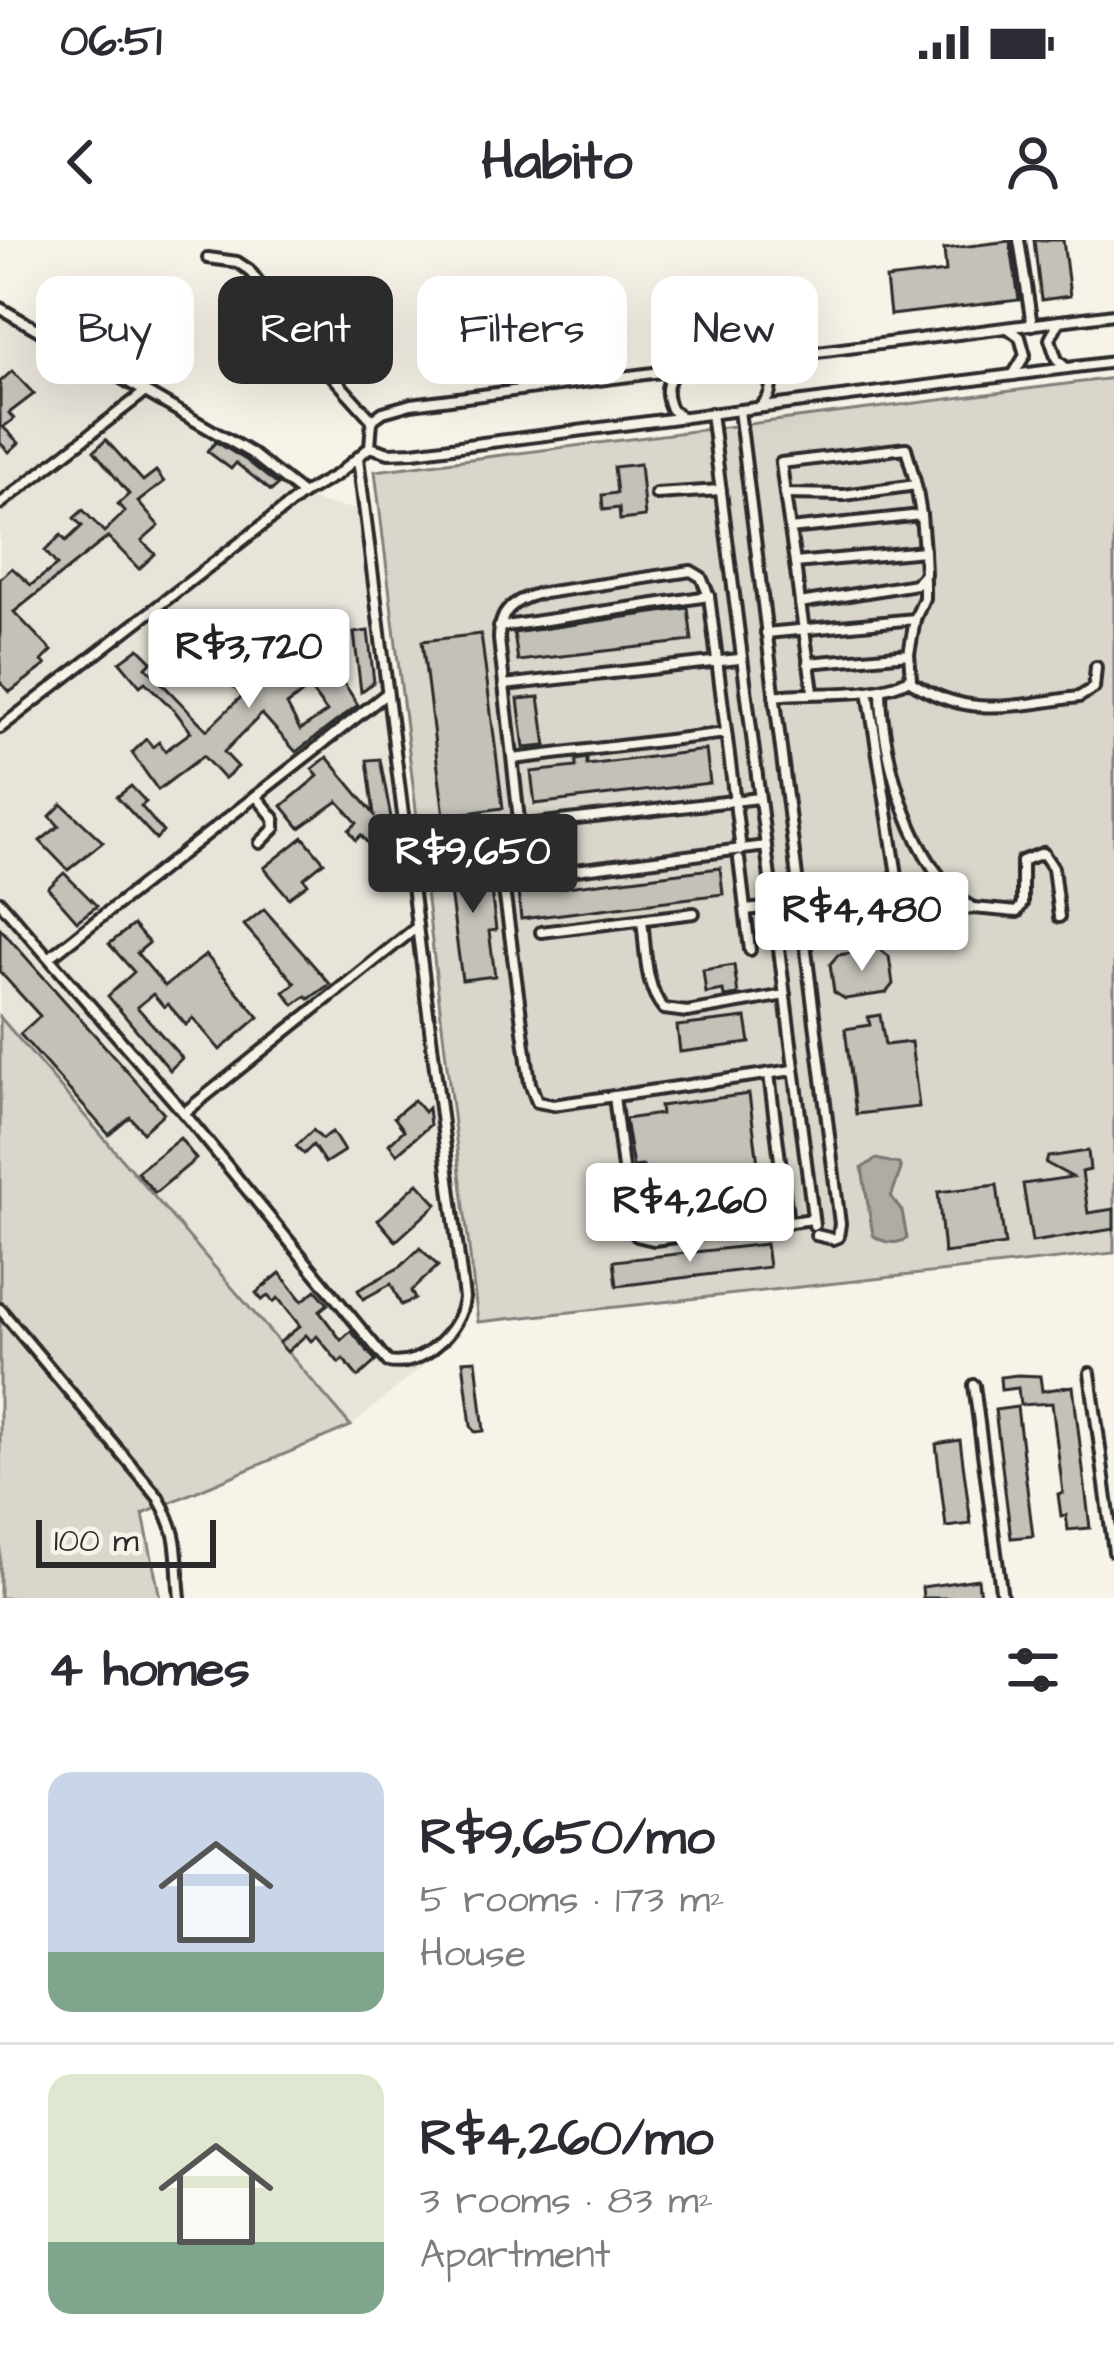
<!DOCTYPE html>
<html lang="en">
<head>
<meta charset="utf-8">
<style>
	body { margin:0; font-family:"Architects Daughter",sans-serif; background:#f2f2f3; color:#2b2b33; height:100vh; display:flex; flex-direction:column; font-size:45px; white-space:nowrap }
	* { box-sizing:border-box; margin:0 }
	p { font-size:39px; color:#7c7c81 }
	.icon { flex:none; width:66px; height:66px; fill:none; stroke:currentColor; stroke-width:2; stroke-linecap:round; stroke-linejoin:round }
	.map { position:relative; height:1358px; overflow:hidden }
	.side { display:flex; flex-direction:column; background:#fff; flex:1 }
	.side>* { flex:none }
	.banner { position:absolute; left:36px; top:36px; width:1044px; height:108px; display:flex; gap:24px }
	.scale { position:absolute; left:36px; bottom:30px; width:180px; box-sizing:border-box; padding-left:12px; border:6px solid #2b2b2b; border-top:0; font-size:33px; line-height:42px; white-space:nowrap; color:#2b2b2b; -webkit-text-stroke:9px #f7f3e8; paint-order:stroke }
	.price { position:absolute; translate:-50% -102px; padding:0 27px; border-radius:12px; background:#fff; color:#222; font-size:39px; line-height:78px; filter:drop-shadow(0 3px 6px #0008) }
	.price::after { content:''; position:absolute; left:50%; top:72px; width:36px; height:27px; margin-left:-18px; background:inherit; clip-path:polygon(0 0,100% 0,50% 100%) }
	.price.on { background:#2b2b2b; color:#fff }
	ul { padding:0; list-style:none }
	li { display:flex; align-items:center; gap:36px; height:300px; padding:0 48px }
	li+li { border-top:3px solid #e1e1e2 }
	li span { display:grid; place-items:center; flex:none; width:336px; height:240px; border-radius:24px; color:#555 }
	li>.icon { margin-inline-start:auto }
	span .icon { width:144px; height:144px; fill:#fffc; stroke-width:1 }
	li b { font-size:51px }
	h2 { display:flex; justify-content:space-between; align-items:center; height:144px; padding:0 48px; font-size:51px }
	.tag { padding:0 42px; border-radius:24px; background:#fff; box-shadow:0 12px 48px #0002; font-size:42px; line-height:108px }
	.tag.on { background:#2b2b2b; color:#fff }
	.status { display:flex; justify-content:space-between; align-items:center; height:84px; padding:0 60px; background:#fff; direction:ltr }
	.status svg { height:33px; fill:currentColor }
	header { display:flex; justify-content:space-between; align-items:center; height:156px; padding:0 48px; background:#fff; font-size:54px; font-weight:700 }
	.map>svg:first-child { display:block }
	.built { fill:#e8e4da }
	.green { fill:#dad6cc; stroke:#82807c; stroke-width:3 }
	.water { fill:#afaca4; stroke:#7a7874; stroke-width:3 }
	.building { fill:#c4c1b9; stroke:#2b2b2b; stroke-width:3; fill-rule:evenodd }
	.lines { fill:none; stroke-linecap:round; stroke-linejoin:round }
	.lane-casing { stroke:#2b2b2b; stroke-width:16 }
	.lane { stroke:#f7f3e8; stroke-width:8 }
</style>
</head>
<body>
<div class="status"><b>06:51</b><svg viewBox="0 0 49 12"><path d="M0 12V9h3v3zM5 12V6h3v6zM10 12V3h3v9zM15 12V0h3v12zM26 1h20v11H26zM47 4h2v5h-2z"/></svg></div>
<header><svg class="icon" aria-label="back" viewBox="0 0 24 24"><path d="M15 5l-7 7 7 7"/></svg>Habito<svg class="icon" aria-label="person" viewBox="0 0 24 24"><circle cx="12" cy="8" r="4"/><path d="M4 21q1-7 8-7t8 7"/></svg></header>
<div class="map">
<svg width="1114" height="1358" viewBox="0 0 1114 1358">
	<rect width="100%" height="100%" fill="#f7f3e8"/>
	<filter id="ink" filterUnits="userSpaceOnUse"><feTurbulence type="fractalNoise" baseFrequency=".00833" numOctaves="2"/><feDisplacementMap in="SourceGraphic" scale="24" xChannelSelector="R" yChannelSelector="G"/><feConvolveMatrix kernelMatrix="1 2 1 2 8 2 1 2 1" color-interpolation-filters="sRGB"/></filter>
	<g filter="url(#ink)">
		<!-- built -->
		<polygon class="built" points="0,75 222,197 279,241 320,263 356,269 460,1095 351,1186 0,777"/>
		<!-- green -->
		<g class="green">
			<polygon points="1114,138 1114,1013 478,1082 375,231"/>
			<polygon points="0,777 351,1186 143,1274 160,1358 0,1358"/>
		</g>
		<!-- water -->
		<path class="water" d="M876 919 899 924 901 929 891 957 902 971 907 998C897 1006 881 1002 873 995L862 928Z"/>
		<!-- building -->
		<g class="building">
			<polygon points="1034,0 1063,0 1070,56 1041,60"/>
			<polygon points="1010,1 1019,60 890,75 886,39 946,32 944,9"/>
			<polygon points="12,131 34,154 9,173 14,179 3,187 19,203 9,212 0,203 0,142"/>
			<polygon points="106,200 143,241 156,231 164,242 138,262 159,286 142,301 155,314 139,329 108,297 14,372 52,411 42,421 46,425 10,452 0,442 0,339 12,328 31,345 57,325 45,311 61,295 66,301 82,286 74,278 83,270 104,292 125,272 118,264 129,254 94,211"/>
			<polygon points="216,202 246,220 278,245 271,251 236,223 231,229 207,211"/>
			<polygon points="640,224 645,277 620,280 619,268 603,270 602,255 617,253 614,227"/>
			<polygon points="688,368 692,401 518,421 514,393"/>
			<polygon points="368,391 374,442 361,452 354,393"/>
			<polygon points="481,394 503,568 444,576 422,401"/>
			<path d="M314 397 358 465 296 512 262 474 224 512 238 527 224 539 203 516 158 550 132 513 146 499 153 507 159 502 165 511 191 492 175 471 145 442 140 446 120 422 139 408 152 421 146 427 207 490 242 456 220 432 234 422 254 443ZM309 448 327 472 300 490 287 465Z"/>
			<polygon points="539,457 546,506 524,508 518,459"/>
			<polygon points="706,510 710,543 535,564 531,532 576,527 576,520 587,518 587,525"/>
			<polygon points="327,517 374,574 367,520 380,519 392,583 380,592 387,601 375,612 361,595 356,600 349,590 357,583 338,561 300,588 282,566 318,536 312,529"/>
			<polygon points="131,546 146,562 141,566 163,592 156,599 117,557"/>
			<polygon points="62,564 103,602 68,630 40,601 59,586 50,576"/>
			<polygon points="303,597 324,622 304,638 308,644 289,658 264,628"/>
			<polygon points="487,618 496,690 489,691 495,736 462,740 446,622"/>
			<polygon points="720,628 723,654 521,679 518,653"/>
			<polygon points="64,633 97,666 77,681 48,648"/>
			<polygon points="264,669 330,744 309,759 306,756 294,765 284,752 295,743 244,685"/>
			<polygon points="133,685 149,703 137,713 165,746 206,715 259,777 220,810 193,778 186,785 168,764 164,767 153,754 137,767 182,818 170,830 108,756 134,732 109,704"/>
			<polygon points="0,688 164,873 143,892 130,877 109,895 20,794 40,776 0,732"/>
			<polygon points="879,709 889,716 893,744 886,753 845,759 834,752 830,724 838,715"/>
			<polygon points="734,725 738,755 724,757 723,750 706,753 703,730"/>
			<polygon points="880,775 885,805 911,802 919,867 856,874 845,789 870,785 868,777"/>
			<polygon points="746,778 750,803 680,812 677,786"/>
			<polygon points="749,854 764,970 674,981 668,929 644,933 643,926 633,927 625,879 661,874 660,866"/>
			<polygon points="414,860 424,872 428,868 430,885 397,914 389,904 404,890 394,877"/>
			<polygon points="313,890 322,899 332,892 344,911 325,923 313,905 304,914 296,906"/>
			<polygon points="180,898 196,919 155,953 137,932"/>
			<polygon points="1088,911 1090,930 1082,932 1088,973 1114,969 1114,989 1032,1002 1023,944 1072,937 1046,923 1048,917"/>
			<polygon points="418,943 437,964 396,1001 378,980"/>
			<polygon points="997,945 1005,1005 944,1013 938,952"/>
			<polygon points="766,1004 769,1027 617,1046 614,1021"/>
			<polygon points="420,1008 438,1026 411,1051 415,1059 401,1065 391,1044 363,1059 358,1050 400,1027"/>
			<polygon points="280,1033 302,1061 316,1050 328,1064 319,1071 341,1100 351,1091 376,1121 358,1137 343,1119 339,1123 317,1096 311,1101 306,1095 287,1112 279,1103 300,1086 278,1058 273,1062 268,1056 262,1060 256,1053"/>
			<polygon points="476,1120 484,1191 475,1192 471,1186 463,1121"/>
			<polygon points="1018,1135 1040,1136 1042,1151 1073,1146 1090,1288 1068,1290 1066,1275 1061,1276 1058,1254 1063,1253 1052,1163 1020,1165 1018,1148 1001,1150 1000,1137"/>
			<polygon points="1017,1167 1033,1296 1011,1298 995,1170"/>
			<polygon points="960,1200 971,1284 946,1287 936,1204"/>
			<polygon points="978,1339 980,1358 923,1358 922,1347"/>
		</g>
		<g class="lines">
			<!-- lane casing -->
			<g class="lane-casing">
				<g id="lane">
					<polyline points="1019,0 1032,85"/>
					<polyline points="0,68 251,213 303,254"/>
					<polyline points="1059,81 1050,99 1057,120 1066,128"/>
					<polyline points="1009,89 1020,97 1025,115 1013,135"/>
					<path d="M754 119C770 131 778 149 762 165"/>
					<path d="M679 129C665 141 664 153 671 169L680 176"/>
					<polyline points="739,170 840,984 838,997 833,999 816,995"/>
					<polyline points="711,173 814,985"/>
					<polyline points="372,180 383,172 411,164 1114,74"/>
					<polyline points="370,207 389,213 413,212 1114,122"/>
					<polyline points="656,254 721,250"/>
					<polyline points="785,254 790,289"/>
					<polyline points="0,264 145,152"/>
					<polyline points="921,275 924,311"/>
					<polyline points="795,323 800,363"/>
					<polyline points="915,379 924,358 924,340"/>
					<polyline points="499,387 709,356"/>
					<polyline points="766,393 915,379 909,414 808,423"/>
					<path d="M910 441C969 480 1013 465 1079 457L1094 448 1096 427"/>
					<polyline points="504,445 739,419"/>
					<path d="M881 450C881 516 913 631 973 668"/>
					<polyline points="813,451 800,363 916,344 925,334 924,311 795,323 790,289 921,275 916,245 844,255 785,254 781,223 906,208 916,245"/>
					<polyline points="868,451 899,648 908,668 921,673 974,668 1017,672 1022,664 1022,621 1043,613 1053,628 1059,677"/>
					<path d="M774 456C816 451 877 459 911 438L909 414"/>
					<polyline points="0,488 303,254 338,234 370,207 372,180 326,129 249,30 237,22 208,18"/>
					<polyline points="513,519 726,493"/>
					<polyline points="256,556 274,578 275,588 260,603"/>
					<path d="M520 589 499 399C499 372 512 361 537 354L691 331 701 337 709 356 741 610"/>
					<polyline points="496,590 530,843 537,862 553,865 793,830"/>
					<polyline points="465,592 759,558"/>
					<polyline points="739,619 750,710"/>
					<polyline points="504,639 766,606"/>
					<path d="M0 662 184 873 388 1122C422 1129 461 1090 464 1058L358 218"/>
					<polyline points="746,670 773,667"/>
					<path d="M642 680C646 708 644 747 664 769L687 772 785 755"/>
					<polyline points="541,692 694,673"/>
					<polyline points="50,717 386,454"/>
					<polyline points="769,834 788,983"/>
					<polyline points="614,856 630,985 637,996 654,1000 813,979"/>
					<polyline points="184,873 417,687"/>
					<polyline points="626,939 643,941 655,959 661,999"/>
					<path d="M0 1069 158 1257C182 1299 175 1313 180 1358"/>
					<polyline points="1090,1133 1114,1312"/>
					<polyline points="974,1145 1002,1358"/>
				</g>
			</g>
			<!-- lane -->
			<use href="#lane" class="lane"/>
		</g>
	</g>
</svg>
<div class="scale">100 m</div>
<b class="price" style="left:249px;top:471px">R$3,720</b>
<b class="price on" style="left:473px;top:676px">R$9,650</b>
<b class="price" style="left:862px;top:734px">R$4,480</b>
<b class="price" style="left:690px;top:1025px">R$4,260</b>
<div class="banner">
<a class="tag">Buy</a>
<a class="tag on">Rent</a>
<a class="tag">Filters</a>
<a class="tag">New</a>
</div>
</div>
<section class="side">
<h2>4 homes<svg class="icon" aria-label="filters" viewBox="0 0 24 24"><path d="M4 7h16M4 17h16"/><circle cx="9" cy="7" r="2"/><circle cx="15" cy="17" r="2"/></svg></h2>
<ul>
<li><span style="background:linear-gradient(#c9d6e8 75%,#7fa58c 0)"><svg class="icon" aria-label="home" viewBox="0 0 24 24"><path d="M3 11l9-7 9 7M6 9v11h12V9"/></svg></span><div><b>R$9,650/mo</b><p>5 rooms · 173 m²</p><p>House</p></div></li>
<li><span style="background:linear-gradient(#dfe7d0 70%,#7fa58c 0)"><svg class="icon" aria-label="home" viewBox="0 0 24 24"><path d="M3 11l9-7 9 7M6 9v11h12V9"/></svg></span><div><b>R$4,260/mo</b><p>3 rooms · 83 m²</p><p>Apartment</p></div></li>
</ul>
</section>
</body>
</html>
